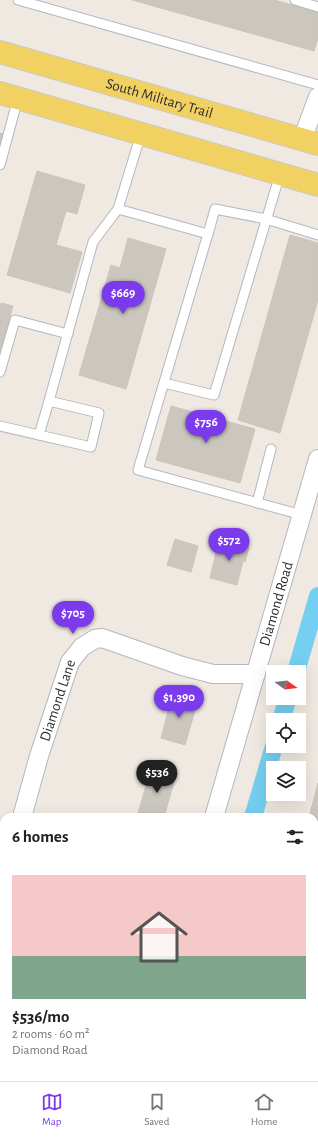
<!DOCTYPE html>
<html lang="en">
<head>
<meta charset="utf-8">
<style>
	body { margin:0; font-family:"Alegreya Sans",sans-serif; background:#f2f2f2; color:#202124; height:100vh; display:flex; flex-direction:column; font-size:15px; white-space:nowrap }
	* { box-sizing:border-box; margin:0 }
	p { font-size:13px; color:#757577 }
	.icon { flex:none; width:22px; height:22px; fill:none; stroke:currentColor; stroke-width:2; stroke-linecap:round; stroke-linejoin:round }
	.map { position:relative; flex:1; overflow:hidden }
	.details { position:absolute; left:0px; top:813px; width:318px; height:268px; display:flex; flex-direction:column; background:#fff; border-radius:12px 12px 0 0; box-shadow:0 4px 16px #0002 }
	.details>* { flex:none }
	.needle { width:26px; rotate:104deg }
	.tools { position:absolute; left:266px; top:665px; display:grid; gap:8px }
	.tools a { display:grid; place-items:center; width:40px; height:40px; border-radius:0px; background:#fff; box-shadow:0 4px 16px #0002; font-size:20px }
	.price { position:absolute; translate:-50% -34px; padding:0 9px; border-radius:14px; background:#7c3aed; color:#fff; font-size:13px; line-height:26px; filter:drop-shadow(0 1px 2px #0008) }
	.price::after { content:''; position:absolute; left:50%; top:24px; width:12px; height:9px; margin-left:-6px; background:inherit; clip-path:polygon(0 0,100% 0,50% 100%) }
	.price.current { background:#222; color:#fff }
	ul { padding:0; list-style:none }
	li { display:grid; align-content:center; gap:8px; height:212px; padding:0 12px }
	li span { display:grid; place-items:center; height:124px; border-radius:0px; color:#555 }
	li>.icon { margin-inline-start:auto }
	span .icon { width:72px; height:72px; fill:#fffc; stroke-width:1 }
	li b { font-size:17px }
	h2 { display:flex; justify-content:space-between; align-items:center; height:48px; padding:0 12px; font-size:17px }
	.tab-bar { display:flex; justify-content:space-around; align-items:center; height:56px; border-top:1px solid #e0e0e0; background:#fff; font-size:11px; color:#757577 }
	.tab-bar a { display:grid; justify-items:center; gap:2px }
	.tab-bar .current { color:#7c3aed }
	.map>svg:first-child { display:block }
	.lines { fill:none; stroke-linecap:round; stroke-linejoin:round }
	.canal { stroke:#75cff0; stroke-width:18 }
	.building { fill:#cbc7bf; stroke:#cbc5ba }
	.lane-casing { stroke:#b4b7c1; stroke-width:11 }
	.street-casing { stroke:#b4b7c1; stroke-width:20 }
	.primary-casing { stroke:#c9c9c9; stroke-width:24 }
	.lane { stroke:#fff; stroke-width:9 }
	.street { stroke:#fff; stroke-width:18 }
	.primary { stroke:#f2d163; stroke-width:22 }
	.labels { text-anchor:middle; stroke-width:3; stroke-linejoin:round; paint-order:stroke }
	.street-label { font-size:15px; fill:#2e2e2e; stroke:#fff }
</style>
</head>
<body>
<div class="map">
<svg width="318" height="1081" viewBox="0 0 318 1081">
	<rect width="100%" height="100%" fill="#efe9e1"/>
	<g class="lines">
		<!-- canal -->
		<g class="canal">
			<polyline points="296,672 318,596"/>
			<polyline points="281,720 288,698"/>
			<polyline points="253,817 274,746"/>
			<polyline points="175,1081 176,1077"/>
		</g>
	</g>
	<!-- building -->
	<g class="building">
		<polygon points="132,0 274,0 318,12 318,38 314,51"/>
		<polygon points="0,133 5,134 0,155"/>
		<polygon points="37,171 85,185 77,214 66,211 56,245 82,252 70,293 7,275"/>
		<polygon points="290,235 318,243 318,300 280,433 238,420"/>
		<polygon points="128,238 166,249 126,389 79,375 111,265 120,268"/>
		<polygon points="1,303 13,306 0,354 0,307"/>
		<polygon points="171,406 255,429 240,483 156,460"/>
		<polygon points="175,539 198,546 191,572 167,565"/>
		<polygon points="219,540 249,547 245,562 243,561 237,585 210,578"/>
		<polygon points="173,693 198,700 185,745 161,738"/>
		<polygon points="151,768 176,775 164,817 137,817"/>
		<polygon points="318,783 318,820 314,819 314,817 309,817"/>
		<polygon points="314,834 318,835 318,878 314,877"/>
		<polygon points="314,893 318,894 318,929 315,938 314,937"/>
		<polygon points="243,1077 271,1077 270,1081 242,1081"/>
	</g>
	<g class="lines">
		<!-- lane casing -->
		<g class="lane-casing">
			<g id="lane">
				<polyline points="18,0 318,85"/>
				<polyline points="295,0 318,7"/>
				<polyline points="141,134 118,209 208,234 138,470 302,515"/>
				<polyline points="0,165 18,98"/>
				<polyline points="208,234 215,209 266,219 318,235"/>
				<polyline points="0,372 15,320 68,334"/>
				<polyline points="164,383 214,395 280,174"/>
				<polyline points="0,426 91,447 99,413 49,401 93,242 118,209"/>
				<polyline points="39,435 49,401"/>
				<polyline points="257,503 271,449"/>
			</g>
		</g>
		<!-- street casing -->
		<g class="street-casing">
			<g id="street">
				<polyline points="302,140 318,97"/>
				<path id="s1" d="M22 817 39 756 70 662 82 647 95 639 102 638 182 666 213 674H256"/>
				<path id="s2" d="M214 817 318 459"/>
				<polyline points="0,897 4,883"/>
				<polyline points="314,1075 318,1062"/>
				<polyline points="136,1081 137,1077"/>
			</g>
		</g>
		<!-- primary casing -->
		<g class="primary-casing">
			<g id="primary">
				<path id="s3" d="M0 52 318 144"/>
				<polyline points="0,93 318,185"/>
			</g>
		</g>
		<!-- lane -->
		<use href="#lane" class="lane"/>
		<!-- street -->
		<use href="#street" class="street"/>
		<!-- primary -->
		<use href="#primary" class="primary"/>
	</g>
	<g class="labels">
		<!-- street labels -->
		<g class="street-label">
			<text dy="5" stroke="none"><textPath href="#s3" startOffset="166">South Military Trail</textPath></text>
			<text dy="5" stroke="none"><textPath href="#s2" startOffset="222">Diamond Road</textPath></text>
			<text dy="5" stroke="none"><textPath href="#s1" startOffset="122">Diamond Lane</textPath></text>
		</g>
	</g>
</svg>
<div class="tools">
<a><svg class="needle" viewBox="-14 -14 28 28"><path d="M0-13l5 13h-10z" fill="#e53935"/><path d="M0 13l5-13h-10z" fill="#757577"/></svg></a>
<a><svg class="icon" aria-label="locate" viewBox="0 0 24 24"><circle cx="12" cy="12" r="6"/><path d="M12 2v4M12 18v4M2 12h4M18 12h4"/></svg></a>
<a><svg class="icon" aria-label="layers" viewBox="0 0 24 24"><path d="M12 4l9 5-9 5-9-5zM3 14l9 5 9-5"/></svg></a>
</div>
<b class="price" style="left:123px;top:315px">$669</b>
<b class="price" style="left:206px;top:444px">$756</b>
<b class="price" style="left:229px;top:562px">$572</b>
<b class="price" style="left:73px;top:635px">$705</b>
<b class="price" style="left:179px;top:719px">$1,390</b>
<b class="price current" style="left:157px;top:794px">$536</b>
<section class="details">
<h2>6 homes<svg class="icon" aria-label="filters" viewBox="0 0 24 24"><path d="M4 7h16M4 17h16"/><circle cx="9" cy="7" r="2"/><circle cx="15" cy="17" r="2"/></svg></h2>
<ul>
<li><span style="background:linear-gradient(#f6c9c9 65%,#7fa58c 0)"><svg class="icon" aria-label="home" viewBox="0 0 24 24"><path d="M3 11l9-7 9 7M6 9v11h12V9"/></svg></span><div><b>$536/mo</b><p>2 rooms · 60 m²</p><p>Diamond Road</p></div></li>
</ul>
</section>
</div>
<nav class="tab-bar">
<a class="current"><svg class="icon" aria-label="map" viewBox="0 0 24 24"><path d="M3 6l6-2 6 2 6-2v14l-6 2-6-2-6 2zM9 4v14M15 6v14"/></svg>Map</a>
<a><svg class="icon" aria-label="saved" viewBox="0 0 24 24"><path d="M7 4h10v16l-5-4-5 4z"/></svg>Saved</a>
<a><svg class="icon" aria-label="home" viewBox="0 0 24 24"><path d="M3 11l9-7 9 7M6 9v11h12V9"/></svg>Home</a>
</nav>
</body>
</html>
